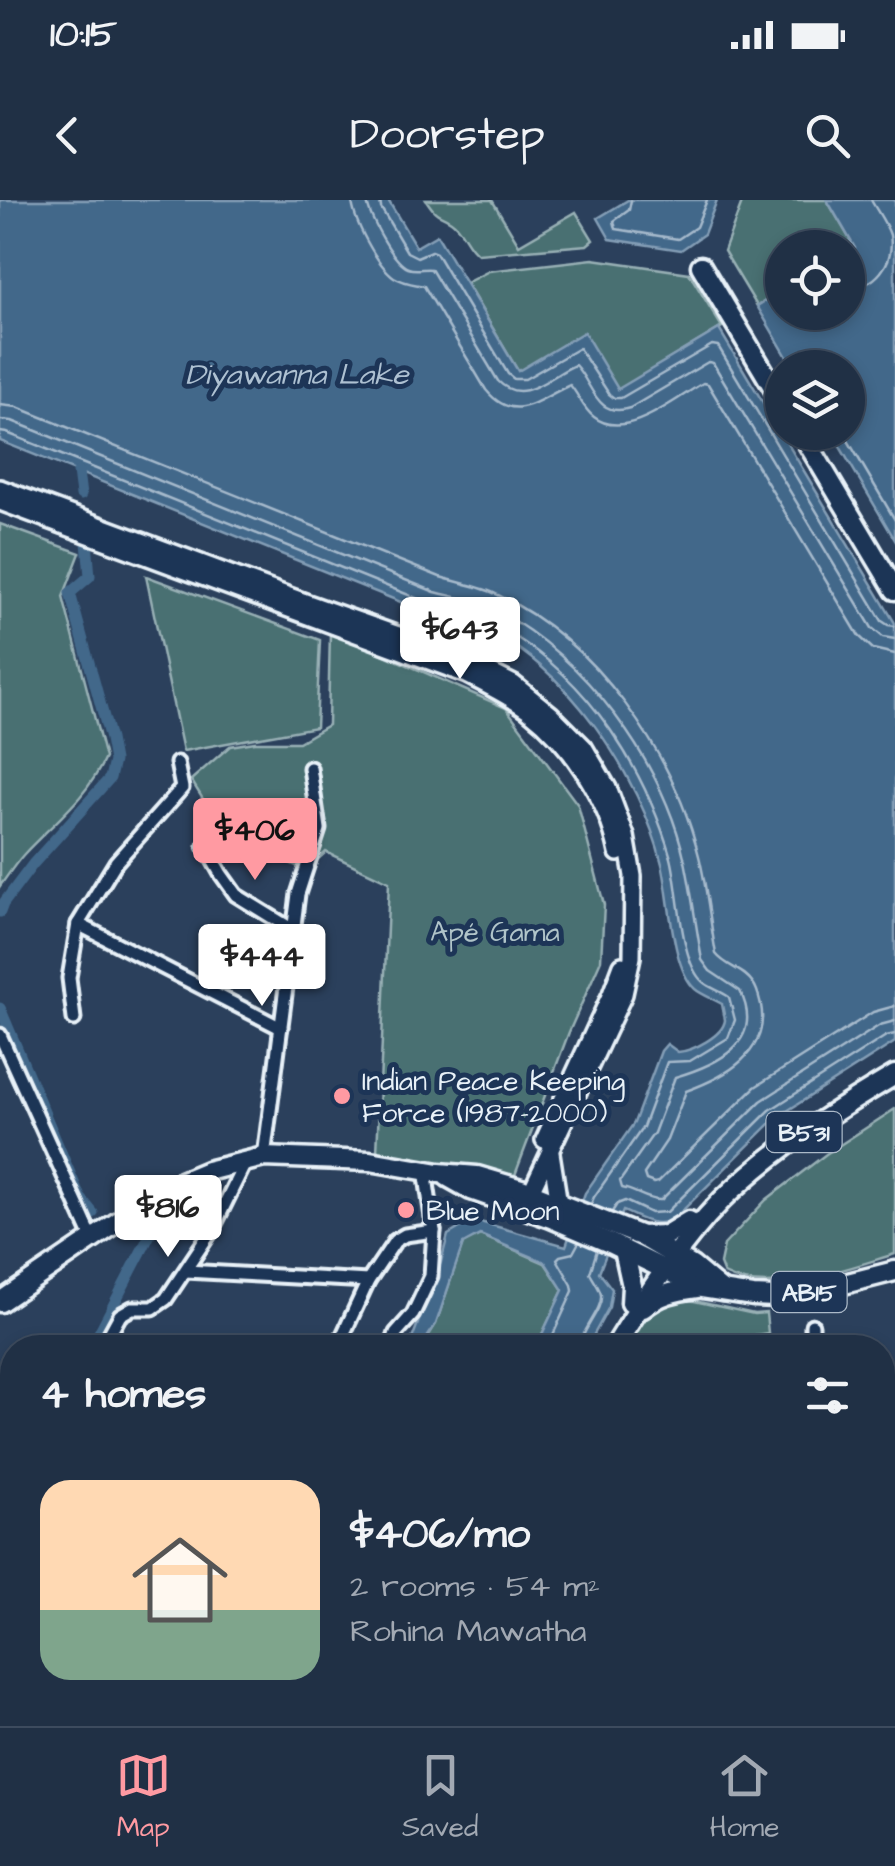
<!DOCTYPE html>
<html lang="en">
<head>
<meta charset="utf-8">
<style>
	body { margin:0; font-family:"Architects Daughter",sans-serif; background:#28384c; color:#f1f3f6; height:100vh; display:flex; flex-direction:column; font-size:38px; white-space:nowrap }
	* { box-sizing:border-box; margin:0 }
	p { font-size:32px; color:#a2a9b3 }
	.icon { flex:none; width:55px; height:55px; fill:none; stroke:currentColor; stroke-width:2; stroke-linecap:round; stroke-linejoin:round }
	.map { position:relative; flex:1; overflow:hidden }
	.side { position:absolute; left:0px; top:1135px; width:895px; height:392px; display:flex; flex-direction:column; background:#203045; border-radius:40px 40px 0 0; box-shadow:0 5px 15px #0003,0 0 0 2px #3d4b5e }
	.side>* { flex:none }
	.controls { position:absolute; left:765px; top:30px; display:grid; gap:20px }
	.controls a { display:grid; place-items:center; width:100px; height:100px; border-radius:50%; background:#203045; box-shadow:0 5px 15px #0003,0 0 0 2px #3d4b5e; font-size:50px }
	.price { position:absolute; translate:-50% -85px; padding:0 22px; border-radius:10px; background:#fff; color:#222; font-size:32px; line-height:65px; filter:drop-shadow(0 2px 5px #0008) }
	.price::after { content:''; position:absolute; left:50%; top:60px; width:30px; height:22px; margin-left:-15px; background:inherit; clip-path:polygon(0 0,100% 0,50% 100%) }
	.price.active { background:#ff9aa2; color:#111 }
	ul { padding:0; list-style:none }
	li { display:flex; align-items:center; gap:30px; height:250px; padding:0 40px }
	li+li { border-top:2px solid #3d4b5e }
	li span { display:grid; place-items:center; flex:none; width:280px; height:200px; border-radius:30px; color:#555 }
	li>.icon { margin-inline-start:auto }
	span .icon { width:120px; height:120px; fill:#fffc; stroke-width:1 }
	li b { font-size:42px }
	h2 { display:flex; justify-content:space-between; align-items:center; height:120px; padding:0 40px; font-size:42px }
	.status { display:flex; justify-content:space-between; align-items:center; height:70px; padding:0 50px; background:#203045; direction:ltr }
	.status svg { height:28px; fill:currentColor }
	header { display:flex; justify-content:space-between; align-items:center; height:130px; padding:0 40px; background:#203045; font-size:45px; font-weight:600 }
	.tabs { display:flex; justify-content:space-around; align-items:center; height:140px; border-top:2px solid #3d4b5e; background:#203045; font-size:28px; color:#a2a9b3 }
	.tabs a { display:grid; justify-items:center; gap:5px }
	.tabs .active { color:#ff9aa2 }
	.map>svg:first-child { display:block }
	.green { fill:#496f72; stroke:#98b0b5; stroke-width:2.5 }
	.water { fill:#42678a; stroke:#849eb6; stroke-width:2.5 }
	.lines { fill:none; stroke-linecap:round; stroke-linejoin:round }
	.shore { stroke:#a6bacc; stroke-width:2.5 }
	.canal { stroke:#42678a; stroke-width:11 }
	.minor-casing { stroke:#e8f1f8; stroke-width:19 }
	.secondary-casing { stroke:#e8f1f8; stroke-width:22 }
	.primary-casing { stroke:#e8f1f8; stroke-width:25 }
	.minor { stroke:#1d3557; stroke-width:11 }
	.secondary { stroke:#1d3557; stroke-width:15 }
	.primary { stroke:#1d3557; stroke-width:18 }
	.poi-dot { fill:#ff9aa2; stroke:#1d3557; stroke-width:4 }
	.labels { text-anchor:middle; stroke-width:10; stroke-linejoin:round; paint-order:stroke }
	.shield { fill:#1d3557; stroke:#abb9c8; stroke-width:2.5 }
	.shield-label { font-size:25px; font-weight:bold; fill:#e8f1f8 }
	.park-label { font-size:28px; fill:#b0c4c9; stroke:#1d3557 }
	.poi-label { font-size:28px; fill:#e8f1f8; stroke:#1d3557; text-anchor:start }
	.water-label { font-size:30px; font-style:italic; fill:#aec1d2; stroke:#1d3557 }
</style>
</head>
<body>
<div class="status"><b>10:15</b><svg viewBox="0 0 49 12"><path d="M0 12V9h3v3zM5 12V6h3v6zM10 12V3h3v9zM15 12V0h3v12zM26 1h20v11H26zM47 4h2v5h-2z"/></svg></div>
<header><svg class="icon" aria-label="back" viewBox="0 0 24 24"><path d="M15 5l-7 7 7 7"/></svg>Doorstep<svg class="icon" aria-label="search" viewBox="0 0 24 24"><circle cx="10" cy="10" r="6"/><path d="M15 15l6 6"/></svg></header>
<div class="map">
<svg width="895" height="1526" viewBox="0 0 895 1526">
	<rect width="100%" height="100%" fill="#2b405c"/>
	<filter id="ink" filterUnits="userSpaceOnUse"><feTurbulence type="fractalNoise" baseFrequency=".01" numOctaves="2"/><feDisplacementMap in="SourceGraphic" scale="20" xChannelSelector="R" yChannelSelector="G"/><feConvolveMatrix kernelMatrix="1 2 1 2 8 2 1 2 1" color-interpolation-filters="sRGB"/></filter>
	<g filter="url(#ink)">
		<!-- green -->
		<g class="green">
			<path d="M426 0H492L519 45 576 12 593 40 587 45 478 54C466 45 463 29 451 21 436 11 439 19 426 0Z"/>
			<polygon points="743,0 827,0 855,48 848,53 848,48 782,48 782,91 757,106 724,51"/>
			<polygon points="593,59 689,73 722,127 618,190 518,171 466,83 489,71"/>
			<path d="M0 324 80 353 63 397 105 558C87 598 53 623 24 654 15 664 8 675 0 686Z"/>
			<polygon points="146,376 320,440 316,527 183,551"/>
			<polygon points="330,431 506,508 578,605 604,705 601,760 569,832 512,983 377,953 389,682 326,652 306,670 278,658 243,648 214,617 191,580 230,546 255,542 299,542 328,525"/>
			<path d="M895 909V1054C848 1068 769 1098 724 1074L720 1064 724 1045 766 1000 826 954Z"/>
			<polygon points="480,1035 545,1063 563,1090 536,1147 421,1148 436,1124 463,1043"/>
			<path d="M685 1099 754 1114 766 1113 768 1133 680 1147H634C633 1115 658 1105 685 1099Z"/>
			<polygon points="189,1515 349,1515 344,1526 192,1526"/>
		</g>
		<!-- water -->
		<g class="water">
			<path d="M0 0H388L416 47 437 35 518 171 584 132 618 189 719 129 895 423V842L776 918 673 1020C653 1028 641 1018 623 1011L599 1072 612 1089 609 1107 587 1147H536L563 1090 545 1062 480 1035 463 1044 436 1124 421 1147H409L441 1062 448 1035 473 1020 566 1046 585 993 634 923 661 851 667 844 678 852C692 851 723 836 725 820 725 819 722 805 722 804 714 799 702 795 695 789 671 767 670 696 662 664 641 578 565 461 480 428 463 421 445 418 428 413L0 241Z"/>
			<polygon points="628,0 717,0 704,34 681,50 610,39 598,18"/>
			<polygon points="827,0 895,0 895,340 832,233 848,232 848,168 793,167 757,106 782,91 782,112 848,112 848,53 855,48"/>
		</g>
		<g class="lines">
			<!-- shore -->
			<g class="shore">
				<path d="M352 0C353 20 377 65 394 77 403 83 414 84 424 86L486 190C515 225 538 199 570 185 579 195 583 209 594 217 625 242 675 199 703 183L708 184 859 436 873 449 895 454"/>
				<path d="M367 0C368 15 393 62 408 68 415 71 424 68 431 69L498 181C523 207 550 175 575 165 593 184 596 219 630 208L708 162 713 163 872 428 883 437 895 439"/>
				<polyline points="380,0 381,8 407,52 417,57 431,51 436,53 508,174 514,179 525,179 579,148 609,194 614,198 621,198 712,145 718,146 882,421 888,425 895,426"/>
				<polyline points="631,0 629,10 614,21 616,29 678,39 696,27 707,0"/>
				<path d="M848 88C875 87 895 64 890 35 886 23 877 11 871 0"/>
				<path d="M0 205 17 207 440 377C459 383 481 386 498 395 596 442 673 552 699 656 707 688 710 722 716 754 726 767 744 769 753 783 758 790 759 797 761 805 770 853 725 877 686 891L667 940 644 974 646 980 654 983 658 982 755 887 873 812 895 806"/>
				<path d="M0 220 12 221 435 392C454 397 476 400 494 409 586 458 662 560 685 661 692 694 696 727 702 760L710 771 740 791C766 843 716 865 675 877L654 933 620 981 622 988C635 990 648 1001 661 1000L761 901 880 825 895 821"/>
				<path d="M0 232 7 233 431 404C448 408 466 412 482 418 492 421 500 428 509 433 589 480 645 569 671 658 679 688 680 763 703 782 710 788 721 791 729 797L735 820 728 838 690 861 667 862 643 927 594 997 591 1004"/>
				<polyline points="843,232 895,320"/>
				<polyline points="612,1012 617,1004 625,1001 651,1013 667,1012 770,910 886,836 895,834"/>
				<polyline points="547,1148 573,1091 572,1085 557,1059 560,1056 573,1053 579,1042"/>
				<path d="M579 1148C581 1130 603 1110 601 1095 600 1088 593 1080 590 1073L597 1050"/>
			</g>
			<!-- canal -->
			<g class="canal">
				<polyline points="78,272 81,295"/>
				<polyline points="0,712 3,704 33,664 110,578 114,561 110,539 70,393 90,376 87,342"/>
				<polyline points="0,808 80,997 93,1013"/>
				<polyline points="89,1148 93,1144 151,1033 143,1023"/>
				<polyline points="0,1217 12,1207"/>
			</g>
			<!-- minor casing -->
			<g class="minor-casing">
				<g id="minor">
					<polyline points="205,646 221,674 236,695 293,730"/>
					<polyline points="78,724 281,828"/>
					<polyline points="74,819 69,778 78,724 116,662 182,588 177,563"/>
					<polyline points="0,835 92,1038"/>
					<polyline points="264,957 298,694 319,629 310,568"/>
					<polyline points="186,1071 368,1081"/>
					<polyline points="812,1125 812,1148"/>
					<polyline points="719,1144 719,1148"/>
					<polyline points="102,1148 120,1115 132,1108 153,1108 166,1099 212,1030 246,961"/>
					<polyline points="337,1148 368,1081 395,1041 405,1035 434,1031"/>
					<polyline points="391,1148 396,1133 413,1114 431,1076 434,1031 425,970"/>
					<polyline points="0,1240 8,1237 12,1243"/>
					<polyline points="6,1359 12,1359"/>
					<polyline points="12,1515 12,1463"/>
					<polyline points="14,1515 107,1519 118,1515"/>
					<polyline points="744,1515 745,1526"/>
					<polyline points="888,1526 895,1522"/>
				</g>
			</g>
			<!-- secondary casing -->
			<g class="secondary-casing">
				<g id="secondary">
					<polyline points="0,288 308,403 458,456 514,484 551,514 584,547 608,588 626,636 633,676 632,757 624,794 527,1000"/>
					<path d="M0 302 467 475C488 486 509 496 528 510 572 544 607 599 618 653"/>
					<polyline points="544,940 611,794 622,765"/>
					<polyline points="551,953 559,1004"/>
				</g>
			</g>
			<!-- primary casing -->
			<g class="primary-casing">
				<g id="primary">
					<polyline points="701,66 782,202"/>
					<polyline points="801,232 895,390"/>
					<polyline points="448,977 471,990 551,1018 612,1044 702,1088 753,1096 775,1097 832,1087 895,1071"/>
					<polyline points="641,1036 666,1035 689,1021"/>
					<polyline points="624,1050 632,1086 631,1103"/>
					<polyline points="0,1102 169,987 207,971 264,957 370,961 439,973 477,976 521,989 641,1036 692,1066 722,1091"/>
					<path d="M643 1108C660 1094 675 1091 697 1088"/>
					<path d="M614 1148C646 1096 679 1044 722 1000 773 950 834 911 895 875"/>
					<polyline points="481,1526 484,1515"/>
				</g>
			</g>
			<!-- minor -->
			<use href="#minor" class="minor"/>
			<!-- secondary -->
			<use href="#secondary" class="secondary"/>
			<!-- primary -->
			<use href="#primary" class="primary"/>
		</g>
	</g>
	<!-- markers -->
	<g class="poi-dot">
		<circle cx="342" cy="896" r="10"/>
		<circle cx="406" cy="1010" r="10"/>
	</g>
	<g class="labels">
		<!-- shield labels -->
		<g class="shield">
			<rect x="766.5" y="912" width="75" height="40" rx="8"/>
			<rect x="771.5" y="1072" width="75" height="40" rx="8"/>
		</g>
		<g class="shield-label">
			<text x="804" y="941">B531</text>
			<text x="809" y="1101">AB15</text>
		</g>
		<!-- park labels -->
		<g class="park-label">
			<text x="495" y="741">Apé Gama</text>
		</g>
		<!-- poi labels -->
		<g class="poi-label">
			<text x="362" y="890">Indian Peace Keeping<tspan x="362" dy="32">Force (1987-2000)</tspan></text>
			<text x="426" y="1020">Blue Moon</text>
		</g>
		<!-- water labels -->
		<g class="water-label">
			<text x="297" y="184">Diyawanna Lake</text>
		</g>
	</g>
</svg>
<div class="controls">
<a><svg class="icon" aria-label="locate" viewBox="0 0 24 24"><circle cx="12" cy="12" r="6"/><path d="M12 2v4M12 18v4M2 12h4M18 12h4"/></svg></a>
<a><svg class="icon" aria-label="layers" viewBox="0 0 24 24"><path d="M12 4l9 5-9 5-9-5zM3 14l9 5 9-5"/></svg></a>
</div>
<b class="price" style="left:460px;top:482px">$643</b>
<b class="price active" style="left:255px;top:683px">$406</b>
<b class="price" style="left:262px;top:809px">$444</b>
<b class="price" style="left:168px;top:1060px">$816</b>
<section class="side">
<h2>4 homes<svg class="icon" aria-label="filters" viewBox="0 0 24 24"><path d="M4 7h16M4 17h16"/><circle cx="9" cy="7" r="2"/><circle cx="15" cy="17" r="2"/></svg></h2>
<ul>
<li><span style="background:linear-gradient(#ffd9b3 65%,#7fa58c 0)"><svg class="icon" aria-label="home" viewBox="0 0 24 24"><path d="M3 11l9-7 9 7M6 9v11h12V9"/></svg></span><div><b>$406/mo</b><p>2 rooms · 54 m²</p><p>Rohina Mawatha</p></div></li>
</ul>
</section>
</div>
<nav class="tabs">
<a class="active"><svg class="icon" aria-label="map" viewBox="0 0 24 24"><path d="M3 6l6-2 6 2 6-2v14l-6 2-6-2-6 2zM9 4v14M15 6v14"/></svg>Map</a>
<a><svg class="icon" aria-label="saved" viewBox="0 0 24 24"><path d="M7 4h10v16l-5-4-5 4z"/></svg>Saved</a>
<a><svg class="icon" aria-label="home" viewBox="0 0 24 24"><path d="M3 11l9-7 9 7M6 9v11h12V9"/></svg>Home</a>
</nav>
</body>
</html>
